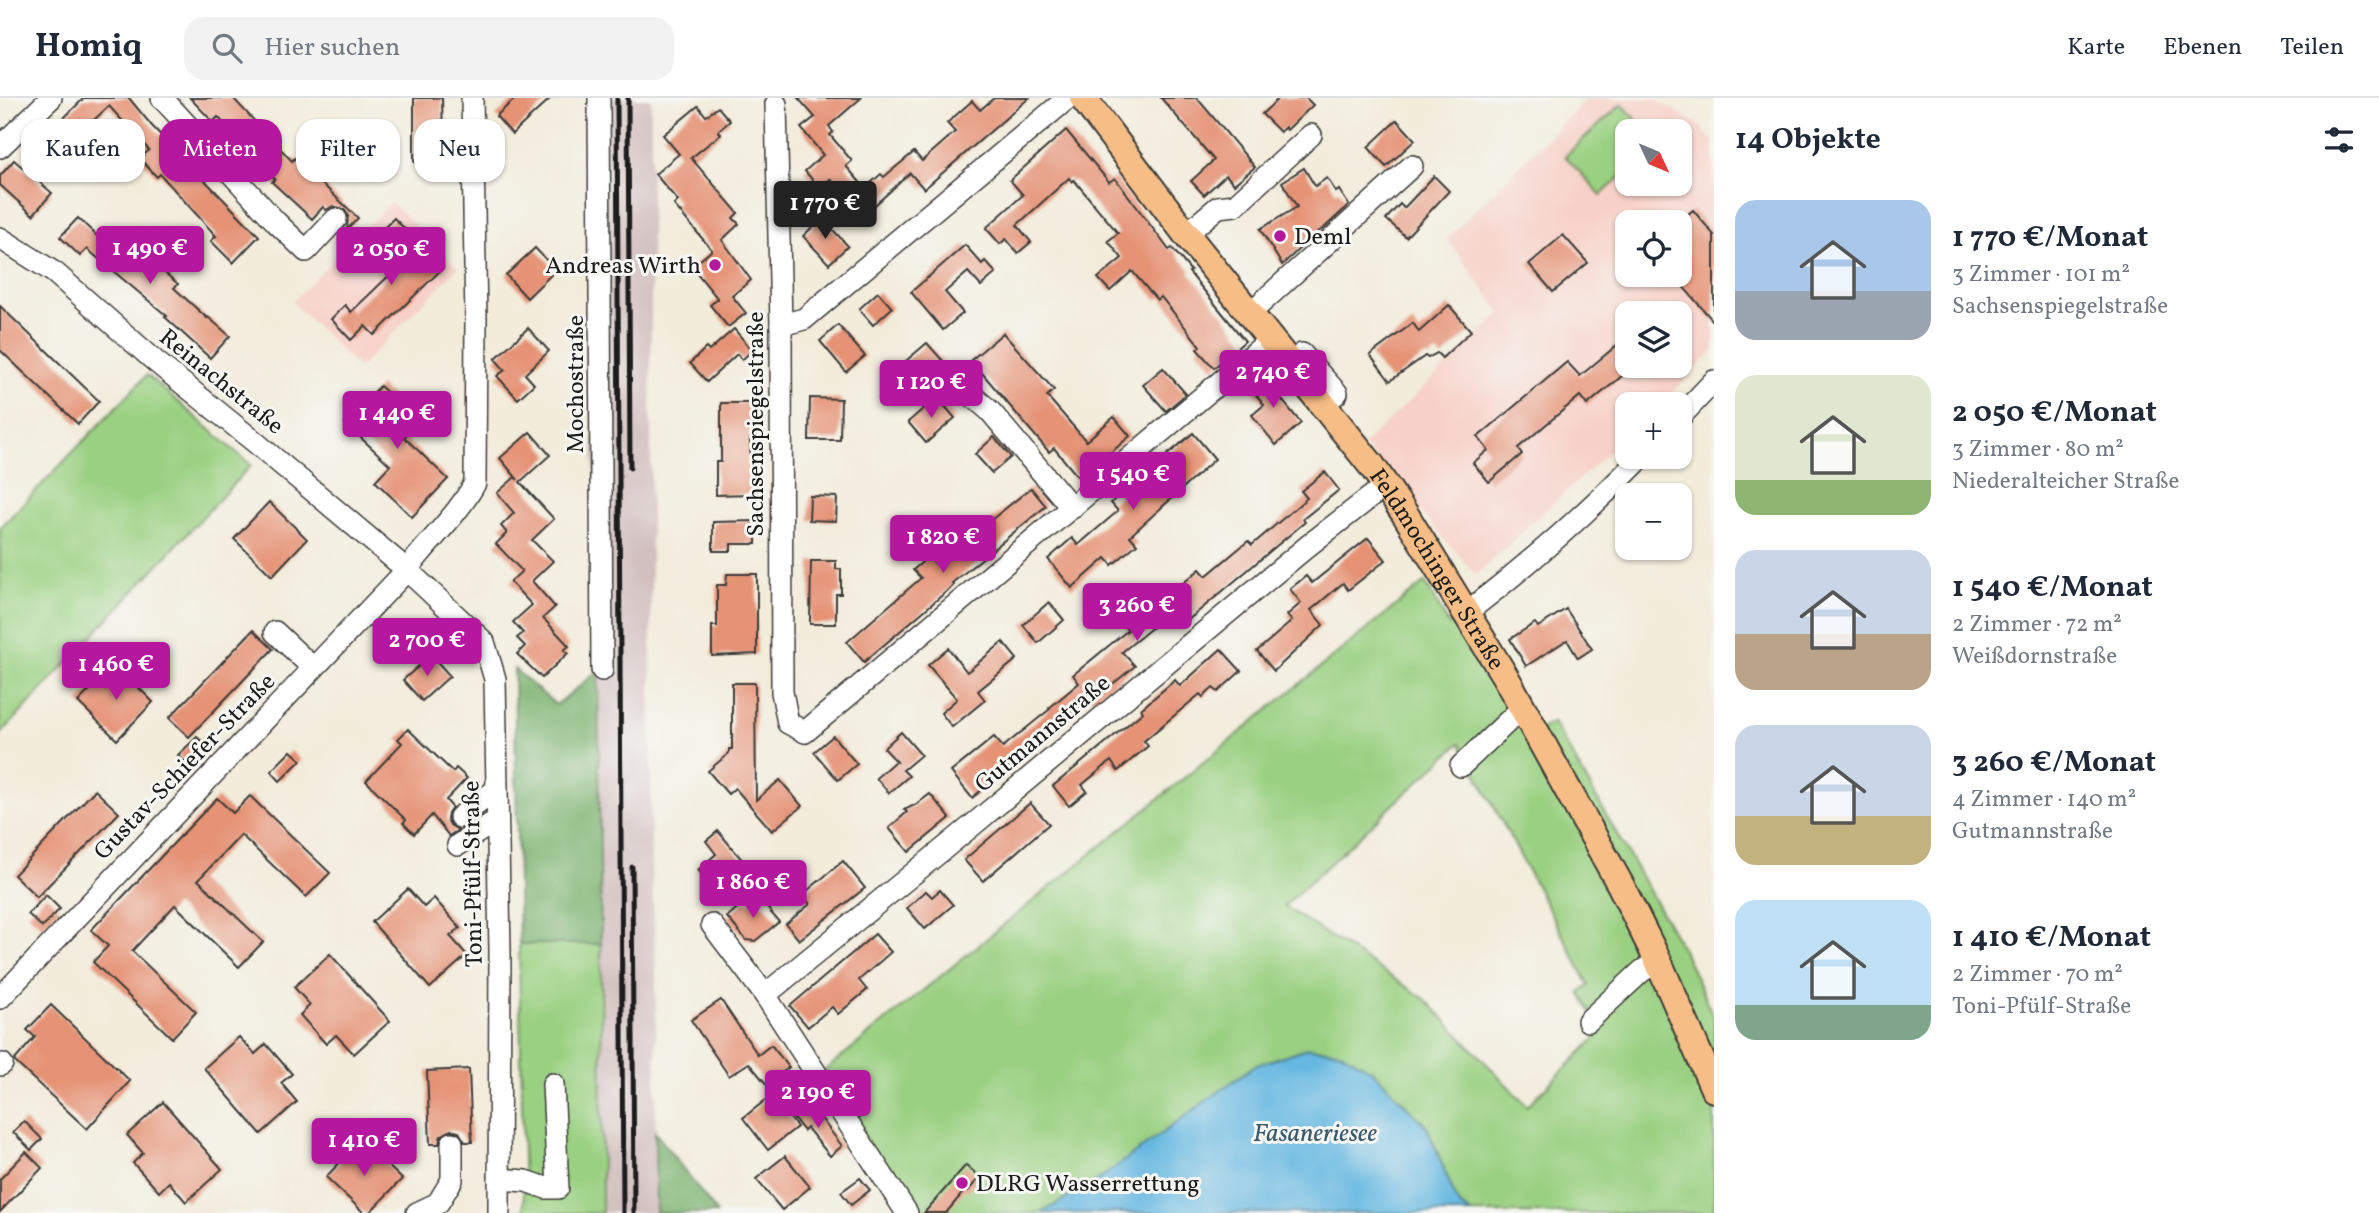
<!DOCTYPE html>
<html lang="de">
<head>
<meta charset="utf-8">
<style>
	body { margin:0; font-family:Vollkorn,serif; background:#f2f2f3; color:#1f2937; height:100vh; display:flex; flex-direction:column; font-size:26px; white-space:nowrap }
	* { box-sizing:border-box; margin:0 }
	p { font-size:23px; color:#747a83 }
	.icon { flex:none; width:38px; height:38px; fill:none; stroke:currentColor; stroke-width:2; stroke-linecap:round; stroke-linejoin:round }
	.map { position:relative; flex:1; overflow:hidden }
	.panel { display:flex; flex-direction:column; background:#fff; width:665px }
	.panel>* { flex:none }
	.guide { position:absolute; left:21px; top:21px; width:665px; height:63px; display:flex; gap:14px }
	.needle { width:46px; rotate:134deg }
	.tools { position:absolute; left:1615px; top:21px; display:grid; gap:14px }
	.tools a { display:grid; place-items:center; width:77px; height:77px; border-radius:14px; background:#fff; box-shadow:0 2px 5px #0004; font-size:35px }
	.price { position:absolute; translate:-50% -60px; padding:0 16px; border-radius:7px; background:#b5179e; color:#fff; font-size:23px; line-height:46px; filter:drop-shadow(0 2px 4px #0008) }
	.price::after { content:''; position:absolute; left:50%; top:42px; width:21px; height:16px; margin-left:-10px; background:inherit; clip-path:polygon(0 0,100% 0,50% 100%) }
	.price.on { background:#222; color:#fff }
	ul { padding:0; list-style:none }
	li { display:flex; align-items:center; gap:21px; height:175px; padding:0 21px }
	li span { display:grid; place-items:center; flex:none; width:196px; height:140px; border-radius:21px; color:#555 }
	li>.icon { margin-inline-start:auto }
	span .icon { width:84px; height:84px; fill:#fffc; stroke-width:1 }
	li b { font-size:30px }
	h2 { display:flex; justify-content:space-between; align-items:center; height:84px; padding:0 21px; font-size:30px }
	.chip { padding:0 24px; border-radius:21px; background:#fff; box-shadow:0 2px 5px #0004; font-size:24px; line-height:63px }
	.chip.on { background:#b5179e; color:#fff }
	header { display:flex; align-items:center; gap:42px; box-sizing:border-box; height:98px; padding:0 35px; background:#fff; border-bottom:2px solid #e0e1e3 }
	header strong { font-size:33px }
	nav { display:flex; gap:38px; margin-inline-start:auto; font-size:24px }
	.search { width:490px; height:63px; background:#f2f2f3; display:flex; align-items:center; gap:18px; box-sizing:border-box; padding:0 24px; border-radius:21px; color:#747a83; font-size:26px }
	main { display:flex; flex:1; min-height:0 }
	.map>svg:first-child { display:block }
	.built { fill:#f7d1c8; fill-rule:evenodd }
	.industrial { fill:#d2bfc0 }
	.green { fill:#9ad081; stroke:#5b764e; stroke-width:2; fill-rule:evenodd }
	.forest { fill:#7bb26f; stroke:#4c6746; stroke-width:2 }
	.water { fill:#66b8e1; stroke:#416a7e; stroke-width:2 }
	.building { fill:#e59274 }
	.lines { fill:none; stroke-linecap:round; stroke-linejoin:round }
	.minor-casing { stroke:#3c3b39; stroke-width:24 }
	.major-casing { stroke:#3c3b39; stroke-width:30 }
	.minor { stroke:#fff; stroke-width:21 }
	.major { stroke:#f6be86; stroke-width:26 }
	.rail { stroke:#1c1c1c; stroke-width:5 }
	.poi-dot { fill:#b5179e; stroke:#f6f6f2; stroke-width:2.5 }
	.labels { text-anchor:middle; stroke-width:6; stroke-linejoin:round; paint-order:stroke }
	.poi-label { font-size:24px; fill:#1c1c1c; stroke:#f6f6f2; text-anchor:start }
	.street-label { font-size:24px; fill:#1c1c1c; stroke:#f6f6f2 }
	.water-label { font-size:26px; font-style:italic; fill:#3a5a6b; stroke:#f6f6f2 }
</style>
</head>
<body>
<header>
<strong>Homiq</strong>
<div class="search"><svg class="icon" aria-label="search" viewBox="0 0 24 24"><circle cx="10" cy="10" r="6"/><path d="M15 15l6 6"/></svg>Hier suchen</div>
<nav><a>Karte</a><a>Ebenen</a><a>Teilen</a></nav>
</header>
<main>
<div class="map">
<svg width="1714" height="1115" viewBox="0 0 1714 1115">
	<rect width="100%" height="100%" fill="#f6f6f2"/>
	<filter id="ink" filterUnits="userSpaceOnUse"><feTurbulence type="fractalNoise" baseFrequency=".0143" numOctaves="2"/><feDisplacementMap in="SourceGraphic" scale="14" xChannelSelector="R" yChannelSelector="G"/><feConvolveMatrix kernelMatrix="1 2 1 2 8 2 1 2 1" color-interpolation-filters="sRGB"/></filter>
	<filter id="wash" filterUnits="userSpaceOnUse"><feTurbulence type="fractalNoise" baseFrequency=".00686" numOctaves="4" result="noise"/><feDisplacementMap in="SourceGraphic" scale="28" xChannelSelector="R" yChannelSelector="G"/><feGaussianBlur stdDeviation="1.57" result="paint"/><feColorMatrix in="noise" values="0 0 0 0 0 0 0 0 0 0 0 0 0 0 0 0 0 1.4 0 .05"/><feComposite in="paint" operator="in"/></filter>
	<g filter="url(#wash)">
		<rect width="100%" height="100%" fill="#f2ecdb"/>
		<!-- built -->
		<g class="built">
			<path d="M1587 0H1653L1699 27 1714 43V252L1661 306H1628L1627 337 1476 477 1363 347 1501 215 1447 141ZM1628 33H1680V86H1628ZM1628 124H1680V177H1628ZM1628 215H1680V268H1628Z"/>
			<polygon points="391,104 458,170 359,270 292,204"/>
		</g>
		<!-- industrial -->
		<polygon class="industrial" points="592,0 651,0 651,761 656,870 656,1115 602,1115 599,632 587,68"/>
		<!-- green -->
		<g class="green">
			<polygon points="1622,6 1646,33 1628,33 1627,73 1601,97 1565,58"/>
			<polygon points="147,277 251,367 0,637 0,430"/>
			<path d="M1425 484 1449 527 1466 515 1535 634 1553 624 1683 852 1714 920V1115H1471L1458 1106 1427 1029 1373 973 1339 953 1041 1115H906L824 973ZM1460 645 1589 887 1580 895 1602 934 1527 1008 1425 901 1284 808Z"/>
			<polygon points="519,846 601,846 602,1115 524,1115"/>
		</g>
		<!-- forest -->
		<g class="forest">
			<polygon points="514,571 556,607 598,573 601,846 519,846"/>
			<polygon points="655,1034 717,1115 656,1115"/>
		</g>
		<!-- water -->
		<polygon class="water" points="1307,950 1339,953 1373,973 1427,1029 1458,1106 1471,1115 1041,1115 1095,1084 1254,968"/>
		<g id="blocks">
			<!-- building -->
			<g class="building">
				<polygon points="84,0 129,0 152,28 259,138 233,165 211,143 216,138 160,76 157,79 140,61 149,52 109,8 52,61 34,43 45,32 49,35"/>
				<polygon points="190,0 233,0 292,63 295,60 358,120 347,132 348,117 344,111 333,108 326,112 323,109 312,121 272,84 275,81 218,19 213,24"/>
				<polygon points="414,0 442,0 443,37 453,49 424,74 414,63"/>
				<polygon points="516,0 551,0 512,36 496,18"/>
				<polygon points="798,0 861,0 829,28 833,34 830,37 852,63 846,68 865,90 881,76 884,79 914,54 922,63 931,55 955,34 947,25 972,3 980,12 994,0 1029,0 924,91 910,75 863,118 830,81 820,91 805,73 823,57 801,30 815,19"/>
				<polygon points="1161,0 1197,0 1255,69 1234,86 1226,77 1204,97 1191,83 1214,62"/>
				<polygon points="1279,0 1306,0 1313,7 1287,32 1285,29 1280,34 1262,16"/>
				<polygon points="698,8 706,18 718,9 730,23 718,33 721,36 691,60 738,115 733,120 739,126 722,142 751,182 732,198 746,215 728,229 710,207 718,201 692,169 712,152 674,107 678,103 655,76 679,56 663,37"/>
				<polygon points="1397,22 1415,42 1386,69 1368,49"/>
				<polygon points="1066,32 1109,84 1115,80 1169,152 1172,150 1191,173 1189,174 1245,243 1214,270 1197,251 1200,248 1161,199 1157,202 1132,173 1110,193 1098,180 1122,160 1108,143 1118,135 1074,82 1072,84 1069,80 1017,127 1031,144 1018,155 1006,141 1000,146 986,130 1023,97 1010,82"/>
				<polygon points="14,62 52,95 33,117 0,87 0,78"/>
				<polygon points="1304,70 1315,88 1327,80 1336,94 1339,92 1349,107 1324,130 1299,146 1301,149 1282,167 1260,131 1297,109 1282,84"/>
				<polygon points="1434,78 1449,93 1406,139 1386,121 1400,106 1404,110"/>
				<polygon points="1693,112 1714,137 1714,224 1680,185 1680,123"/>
				<polygon points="78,120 115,155 126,142 178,186 174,190 207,220 208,219 230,238 210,260 165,219 167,218 87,151 80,158 60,139"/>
				<polygon points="394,120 443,170 374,237 365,228 351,242 331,221 345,207 351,214 396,171 394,169 407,156 383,131"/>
				<polygon points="822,120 848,148 829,166 803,138"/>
				<polygon points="1563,137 1588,165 1553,194 1529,166"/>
				<polygon points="965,147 982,166 985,163 996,175 981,188 968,174 945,194 963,215 943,232 911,194"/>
				<polygon points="535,150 556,172 527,200 506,177"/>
				<polygon points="878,194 892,210 873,227 859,211"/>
				<polygon points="1449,207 1471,233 1442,260 1437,255 1428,260 1425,258 1390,283 1370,257 1413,225 1419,234"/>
				<polygon points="0,208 99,303 78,326 0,252"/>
				<polygon points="838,227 865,258 846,274 820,243"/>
				<polygon points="528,230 549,253 525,276 534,286 518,301 497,278 505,272 495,261"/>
				<polygon points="734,231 752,252 742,262 737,256 707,284 690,265 706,250 709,253"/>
				<polygon points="1003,235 1054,292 1047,298 1086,343 1114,319 1130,338 1100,364 1098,362 1078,379 1054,350 1049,354 971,262"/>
				<polygon points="1628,238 1628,273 1587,307 1580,298 1518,350 1522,356 1489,384 1473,365 1488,352 1478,339 1567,264 1580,278"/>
				<polygon points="927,245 943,263 917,286 901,267"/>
				<polygon points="1163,270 1186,296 1166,313 1143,287"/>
				<polygon points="1265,274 1281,293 1277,296 1301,325 1276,347 1252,317 1264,307 1248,287"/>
				<polygon points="380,288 419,323 404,339 448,381 412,419 375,383 390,367 345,325"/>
				<polygon points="937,299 955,320 926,345 908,324"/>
				<polygon points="810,300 841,301 840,342 809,342"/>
				<polygon points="721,305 754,305 754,341 750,341 752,396 716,397 716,364 721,364"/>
				<polygon points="530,334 550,357 520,384 554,421 532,442 553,463 532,483 555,509 543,520 569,548 564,552 568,555 542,580 517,556 525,548 517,540 523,535 513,524 532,507 510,484 522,473 496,446 507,435 501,428 514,415 497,395 515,379 518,382 500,360"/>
				<polygon points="1193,335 1215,361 1130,438 1137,446 1112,467 1106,460 1072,490 1048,461 1072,440 1078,447 1118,413 1111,405"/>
				<polygon points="994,339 1011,359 992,375 975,356"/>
				<polygon points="1325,374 1339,392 1303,421 1305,424 1181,528 1170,515 1122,554 1135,568 1093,602 1091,599 1050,632 1051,634 972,700 951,674 994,639 1003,649 1050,611 1049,610 1079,585 1073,577 1128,532 1125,529 1146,512 1148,515 1200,471 1206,478 1248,443 1252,447 1307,400 1301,393"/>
				<polygon points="1031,390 1046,408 952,485 954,487 864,564 847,544 921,480 913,472 929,458 936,466"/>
				<polygon points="810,398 837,399 836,423 809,422"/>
				<polygon points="269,404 307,441 272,478 234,441"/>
				<polygon points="756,423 756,446 731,446 731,453 713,453 713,424"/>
				<polygon points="1368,440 1386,462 1348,492 1343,485 1311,512 1323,527 1274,573 1257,553 1292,523 1287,517 1301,505 1290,491 1306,478 1312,485"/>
				<polygon points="811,463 836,463 836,471 841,471 841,496 836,496 836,526 810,526"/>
				<polygon points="727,476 757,476 757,556 712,558 712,528 717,528 717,487 726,487"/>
				<polygon points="1049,504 1064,522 1038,545 1023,527"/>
				<polygon points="1566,511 1592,551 1578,560 1567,542 1526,568 1510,541 1535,525 1538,529"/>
				<polygon points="432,530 442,541 426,555 416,544"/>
				<polygon points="253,532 273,551 189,639 169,620"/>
				<polygon points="1003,544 1017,561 978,593 985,602 952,629 941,615 957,601 928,567 948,550 967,574"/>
				<polygon points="1221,551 1241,573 1218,594 1213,590 1203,599 1200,596 1144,643 1148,648 1118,673 1111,663 1082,687 1087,693 1069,708 1053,688 1143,614 1141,611 1175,582 1180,588"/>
				<polygon points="431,557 450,578 422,603 403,582"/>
				<polygon points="115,566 153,604 117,642 78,604"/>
				<polygon points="732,585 755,585 756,702 780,682 802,708 772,733 735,690 728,696 708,673 729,655 729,651 732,651"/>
				<polygon points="408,631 453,674 456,670 467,680 446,702 452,709 448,715 447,721 450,727 458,732 449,738 432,717 414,736 403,725 406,722 366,683 402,645 398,641"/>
				<polygon points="901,634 921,657 903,672 909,678 889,695 876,680 895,663 898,665 884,650"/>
				<polygon points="833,638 857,666 838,682 814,654"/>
				<polygon points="197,639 210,652 193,671 178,657"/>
				<polygon points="291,653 301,662 280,683 271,673"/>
				<polygon points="95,692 119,715 37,799 14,777"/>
				<polygon points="930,696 950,720 909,754 889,730 907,714 904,712 917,706"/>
				<polygon points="250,698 330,775 306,799 241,737 198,782 263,844 239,869 175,807 132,853 196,914 172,940 93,864 108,848 91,832 217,700 233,715"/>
				<polygon points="1030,705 1049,726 983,783 964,762"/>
				<polygon points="718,733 744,764 731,774 728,771 711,786 698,772 716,756 706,743"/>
				<polygon points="843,763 865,790 799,842 786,826 810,806 802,797"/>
				<polygon points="408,791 424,809 434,800 460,830 450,838 467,857 430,890 372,824"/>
				<polygon points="940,792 953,807 925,831 907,810 926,793 932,799"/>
				<polygon points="46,797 60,811 42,829 28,816"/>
				<polygon points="744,804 764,806 779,824 755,843 746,842 727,819"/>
				<polygon points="875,836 891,854 859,882 867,892 838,916 832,909 808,929 790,908"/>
				<polygon points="330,856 390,923 354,956 336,937 326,946 300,917 310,907 294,889"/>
				<polygon points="721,902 758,957 771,947 789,969 767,987 749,965 729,978 691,922"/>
				<polygon points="51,907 130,983 87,1031 14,963 35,939 27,932"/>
				<polygon points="239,939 255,956 266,946 292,976 281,985 297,1004 261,1036 204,970"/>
				<polygon points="469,971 472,1044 465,1044 459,1034 451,1032 441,1038 439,1046 430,1046 427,973"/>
				<polygon points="772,997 797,1029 768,1052 743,1020"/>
				<polygon points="163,1004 222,1071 186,1104 169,1084 159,1094 133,1065 143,1055 127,1037"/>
				<polygon points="811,1007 842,1048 830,1058 807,1030 804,1033 794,1021"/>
				<polygon points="24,1023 42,1041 31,1052 13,1034"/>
				<polygon points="361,1042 402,1081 369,1115 364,1115 326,1079"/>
				<polygon points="26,1054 42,1070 0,1114 0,1081"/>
				<polygon points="785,1058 810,1089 782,1112 756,1081"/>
				<polygon points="966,1067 980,1079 968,1093 966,1091 946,1115 924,1115"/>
				<polygon points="860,1080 870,1092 851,1107 841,1094"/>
			</g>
		</g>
	</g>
	<g filter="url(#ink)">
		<use href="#blocks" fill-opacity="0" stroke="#3c3b39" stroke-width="2"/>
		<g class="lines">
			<!-- minor casing -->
			<g class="minor-casing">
				<g id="minor">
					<polyline points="162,0 276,124 306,153 336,121"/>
					<polyline points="599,0 602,572"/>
					<polyline points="776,6 781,227 782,594 788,625 805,634 1270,242"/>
					<polyline points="0,49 51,0"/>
					<polyline points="1186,136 1218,109 1235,107 1311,37"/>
					<polyline points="0,140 55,175 155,263 255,344 407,472 484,544 495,581 500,853 499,1115"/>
					<polyline points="1249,216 1412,68"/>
					<polyline points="781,227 804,221 1068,0"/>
					<polyline points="1302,256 1337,295 1322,307"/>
					<polyline points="961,288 990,313 1072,410"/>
					<polyline points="1680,319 1714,283"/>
					<path d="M1466 515C1528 467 1587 415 1642 359"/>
					<polyline points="275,534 313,570"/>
					<polyline points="1461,668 1522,610"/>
					<polyline points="460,719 497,691"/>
					<polyline points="458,747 497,722"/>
					<polyline points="712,827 765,897 907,1115"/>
					<polyline points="765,897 974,726 1309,447 1386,387"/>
					<path d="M0 900 407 472C429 442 458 417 475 385L476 222 472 0"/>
					<polyline points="1588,923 1642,873 1658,863"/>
					<polyline points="0,967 2,966"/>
					<polyline points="499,1081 526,1083 546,1090 558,1090 553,986"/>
					<polyline points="417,1115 438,1105 452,1082 452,1045"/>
				</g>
			</g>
			<!-- major casing -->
			<g class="major-casing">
				<g id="major">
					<path id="s1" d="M1083 0 1186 136 1372 368 1405 416 1506 580 1621 788 1658 863 1714 991"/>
				</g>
			</g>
			<!-- minor -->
			<use href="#minor" class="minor"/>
			<!-- major -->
			<use href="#major" class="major"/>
			<!-- rail -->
			<g class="rail">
				<polyline points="617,0 623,1115"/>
				<polyline points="628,0 630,370"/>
				<polyline points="632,769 634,1115"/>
			</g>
		</g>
	</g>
	<!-- markers -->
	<g class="poi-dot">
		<circle cx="1280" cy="138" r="7"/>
		<circle cx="715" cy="167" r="7"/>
		<circle cx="962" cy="1085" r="7"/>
	</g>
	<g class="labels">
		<!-- poi labels -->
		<g class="poi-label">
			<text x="1294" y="146">Deml</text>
			<text x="701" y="175" text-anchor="end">Andreas Wirth</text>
			<text x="976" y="1093">DLRG Wasserrettung</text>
		</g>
		<!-- street labels -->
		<g class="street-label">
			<text transform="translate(222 283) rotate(39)" y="8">Reinachstraße</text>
			<text transform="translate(575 286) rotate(-90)" y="8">Mochostraße</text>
			<text transform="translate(755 326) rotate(-90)" y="8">Sachsenspiegelstraße</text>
			<text dy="8" stroke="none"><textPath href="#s1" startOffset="590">Feldmochinger Straße</textPath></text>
			<text transform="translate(1042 635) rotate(-40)" y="8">Gutmannstraße</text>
			<text transform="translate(184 668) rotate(-46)" y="8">Gustav-Schiefer-Straße</text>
			<text transform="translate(472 776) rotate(-91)" y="8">Toni-Pfülf-Straße</text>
		</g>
		<!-- water labels -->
		<g class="water-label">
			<text x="1315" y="1043">Fasaneriesee</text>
		</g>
	</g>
</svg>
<div class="tools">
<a><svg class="needle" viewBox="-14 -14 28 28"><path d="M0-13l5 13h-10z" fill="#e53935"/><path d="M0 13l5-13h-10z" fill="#747a83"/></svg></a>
<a><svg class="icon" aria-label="locate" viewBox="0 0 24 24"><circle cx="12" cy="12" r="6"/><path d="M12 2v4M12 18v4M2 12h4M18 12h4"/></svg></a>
<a><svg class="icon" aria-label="layers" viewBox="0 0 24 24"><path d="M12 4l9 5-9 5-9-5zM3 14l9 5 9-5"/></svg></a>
<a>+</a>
<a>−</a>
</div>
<b class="price on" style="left:825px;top:143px">1 770 €</b>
<b class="price" style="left:150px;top:188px">1 490 €</b>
<b class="price" style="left:391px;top:189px">2 050 €</b>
<b class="price" style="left:1273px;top:312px">2 740 €</b>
<b class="price" style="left:931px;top:322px">1 120 €</b>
<b class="price" style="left:397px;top:353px">1 440 €</b>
<b class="price" style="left:1133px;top:414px">1 540 €</b>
<b class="price" style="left:943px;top:477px">1 820 €</b>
<b class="price" style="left:1137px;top:545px">3 260 €</b>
<b class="price" style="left:427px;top:580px">2 700 €</b>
<b class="price" style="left:116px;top:604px">1 460 €</b>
<b class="price" style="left:753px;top:822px">1 860 €</b>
<b class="price" style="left:818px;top:1032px">2 190 €</b>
<b class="price" style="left:364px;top:1080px">1 410 €</b>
<div class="guide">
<a class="chip">Kaufen</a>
<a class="chip on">Mieten</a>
<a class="chip">Filter</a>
<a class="chip">Neu</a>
</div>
</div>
<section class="panel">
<h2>14 Objekte<svg class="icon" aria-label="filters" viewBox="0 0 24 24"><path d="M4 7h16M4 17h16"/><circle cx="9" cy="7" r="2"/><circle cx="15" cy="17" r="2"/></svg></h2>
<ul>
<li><span style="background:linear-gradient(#a9c7e8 65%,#9aa5b1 0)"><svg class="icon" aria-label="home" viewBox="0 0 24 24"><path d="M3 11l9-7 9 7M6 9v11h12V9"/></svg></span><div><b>1 770 €/Monat</b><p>3 Zimmer · 101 m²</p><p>Sachsenspiegelstraße</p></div></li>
<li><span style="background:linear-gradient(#dfe7d0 75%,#8fb573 0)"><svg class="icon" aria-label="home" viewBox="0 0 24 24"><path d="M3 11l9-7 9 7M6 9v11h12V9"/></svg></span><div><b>2 050 €/Monat</b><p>3 Zimmer · 80 m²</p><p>Niederalteicher Straße</p></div></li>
<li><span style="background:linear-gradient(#c9d6e8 60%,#b9a48a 0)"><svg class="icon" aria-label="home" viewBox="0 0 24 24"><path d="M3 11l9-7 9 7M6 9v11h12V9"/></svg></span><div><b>1 540 €/Monat</b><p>2 Zimmer · 72 m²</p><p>Weißdornstraße</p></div></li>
<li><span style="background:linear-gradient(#c9d6e8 65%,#c2b280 0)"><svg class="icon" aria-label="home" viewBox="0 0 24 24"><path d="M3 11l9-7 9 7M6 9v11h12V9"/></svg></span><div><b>3 260 €/Monat</b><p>4 Zimmer · 140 m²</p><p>Gutmannstraße</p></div></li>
<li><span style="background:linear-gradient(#bfe0f5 75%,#7fa58c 0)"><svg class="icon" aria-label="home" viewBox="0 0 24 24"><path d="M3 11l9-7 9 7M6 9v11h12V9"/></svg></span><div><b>1 410 €/Monat</b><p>2 Zimmer · 70 m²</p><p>Toni-Pfülf-Straße</p></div></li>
</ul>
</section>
</main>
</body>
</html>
